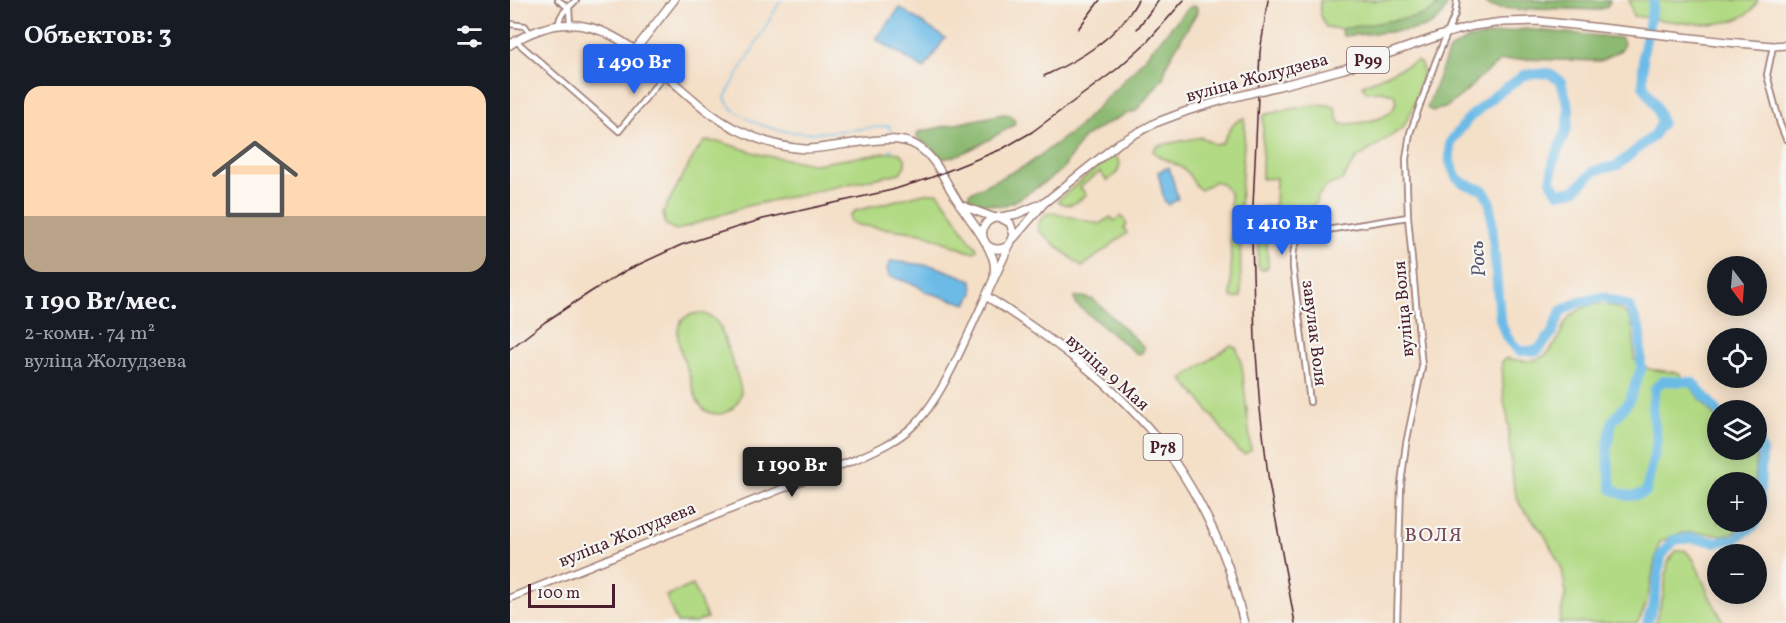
<!DOCTYPE html>
<html lang="ru">
<head>
<meta charset="utf-8">
<style>
	body { margin:0; font-family:Vollkorn,serif; background:#242831; color:#f1f3f6; height:100vh; display:flex; flex-direction:column; font-size:22px; white-space:nowrap }
	* { box-sizing:border-box; margin:0 }
	p { font-size:20px; color:#9ea1a6 }
	.icon { flex:none; width:33px; height:33px; fill:none; stroke:currentColor; stroke-width:2; stroke-linecap:round; stroke-linejoin:round }
	.map { position:relative; flex:1; overflow:hidden }
	.sheet { display:flex; flex-direction:column; background:#171b24; width:510px }
	.sheet>* { flex:none }
	.needle { width:39px; rotate:164deg }
	.tools { position:absolute; left:1197px; top:256px; display:grid; gap:12px }
	.tools a { display:grid; place-items:center; width:60px; height:60px; border-radius:50%; background:#171b24; box-shadow:0 3px 15px #0003; font-size:30px }
	.scale { position:absolute; left:18px; bottom:15px; width:87px; box-sizing:border-box; padding-left:6px; border:3px solid #4a1f2b; border-top:0; font-size:16px; line-height:21px; white-space:nowrap; color:#4a1f2b; -webkit-text-stroke:4px #f6f6f2; paint-order:stroke }
	.price { position:absolute; translate:-50% -51px; padding:0 14px; border-radius:6px; background:#2563eb; color:#fff; font-size:20px; line-height:39px; filter:drop-shadow(0 2px 3px #0008) }
	.price::after { content:''; position:absolute; left:50%; top:36px; width:18px; height:14px; margin-left:-9px; background:inherit; clip-path:polygon(0 0,100% 0,50% 100%) }
	.price.on { background:#222; color:#fff }
	ul { padding:0; list-style:none }
	li { display:grid; align-content:center; gap:12px; height:318px; padding:0 24px }
	li span { display:grid; place-items:center; height:186px; border-radius:18px; color:#555 }
	li>.icon { margin-inline-start:auto }
	span .icon { width:108px; height:108px; fill:#fffc; stroke-width:1 }
	li b { font-size:26px }
	h2 { display:flex; justify-content:space-between; align-items:center; height:72px; padding:0 24px; font-size:26px }
	main { display:flex; flex:1; min-height:0 }
	.map>svg:first-child { display:block }
	.green { fill:#b2da84; stroke:#7e7c58; stroke-width:1.5 }
	.forest { fill:#8dba72; stroke:#6c6c4e; stroke-width:1.5 }
	.water { fill:#6cbbe7; stroke:#5b6d89; stroke-width:1.5 }
	.lines { fill:none; stroke-linecap:round; stroke-linejoin:round }
	.stream { stroke:#6cbbe7; stroke-width:1.5 }
	.river { stroke:#6cbbe7; stroke-width:10 }
	.minor-casing { stroke:#9f7f79; stroke-width:8 }
	.secondary-casing { stroke:#9f7f79; stroke-width:9 }
	.primary-casing { stroke:#9f7f79; stroke-width:10 }
	.minor { stroke:#fff; stroke-width:4.5 }
	.secondary { stroke:#fff; stroke-width:6 }
	.primary { stroke:#fff; stroke-width:7 }
	.rail { stroke:#4a1f2b; stroke-width:1.5 }
	.primary-bridge-casing { stroke:#9f7f79; stroke-width:10; stroke-linecap:butt }
	.primary-bridge { stroke:#fff; stroke-width:7 }
	.labels { text-anchor:middle; stroke-width:4.5; stroke-linejoin:round; paint-order:stroke }
	.shield { fill:#f6f6f2; stroke:#7e6067; stroke-width:1.5 }
	.shield-label { font-size:16px; font-weight:bold; fill:#4a1f2b }
	.street-label { font-size:18px; fill:#4a1f2b; stroke:#f6f6f2 }
	.water-label { font-size:20px; font-style:italic; fill:#56566d; stroke:#f6f6f2 }
	.neighbourhood-label { font-size:20px; letter-spacing:1.5px; fill:#78495b; stroke:#f6f6f2 }
</style>
</head>
<body>
<main>
<section class="sheet">
<h2>Объектов: 3<svg class="icon" aria-label="filters" viewBox="0 0 24 24"><path d="M4 7h16M4 17h16"/><circle cx="9" cy="7" r="2"/><circle cx="15" cy="17" r="2"/></svg></h2>
<ul>
<li><span style="background:linear-gradient(#ffd9b3 70%,#b9a48a 0)"><svg class="icon" aria-label="home" viewBox="0 0 24 24"><path d="M3 11l9-7 9 7M6 9v11h12V9"/></svg></span><div><b>1 190 Br/мес.</b><p>2-комн. · 74 m²</p><p>вуліца Жолудзева</p></div></li>
</ul>
</section>
<div class="map">
<svg width="1276" height="623" viewBox="0 0 1276 623">
	<rect width="100%" height="100%" fill="#f6f6f2"/>
	<filter id="ink" filterUnits="userSpaceOnUse"><feTurbulence type="fractalNoise" baseFrequency=".0167" numOctaves="2"/><feDisplacementMap in="SourceGraphic" scale="12" xChannelSelector="R" yChannelSelector="G"/><feConvolveMatrix kernelMatrix="1 2 1 2 8 2 1 2 1" color-interpolation-filters="sRGB"/></filter>
	<filter id="wash" filterUnits="userSpaceOnUse"><feTurbulence type="fractalNoise" baseFrequency=".008" numOctaves="4" result="noise"/><feDisplacementMap in="SourceGraphic" scale="24" xChannelSelector="R" yChannelSelector="G"/><feGaussianBlur stdDeviation="1.35" result="paint"/><feColorMatrix in="noise" values="0 0 0 0 0 0 0 0 0 0 0 0 0 0 0 0 0 1.4 0 .05"/><feComposite in="paint" operator="in"/></filter>
	<g filter="url(#wash)">
		<rect width="100%" height="100%" fill="#f4dfc7"/>
		<!-- green -->
		<g class="green">
			<path d="M810 0H929C926 10 918 13 909 17L831 29 816 27 810 15Z"/>
			<path d="M1119 0H1248C1233 39 1155 19 1123 16Z"/>
			<path d="M907 61 911 64 913 72 903 108 893 128 846 159 832 180 815 187 807 198 806 203 798 209 758 218 756 225 758 267 753 270 750 269 748 264 749 208 765 205 766 178 752 179 753 117 756 114C775 112 807 99 825 107L827 118 831 124C848 124 895 120 884 94L871 91 856 92 853 85Z"/>
			<path d="M734 118 735 126 730 207 731 297 723 298 721 295 720 192 712 184 705 181 691 190C683 186 682 177 676 171 667 162 649 160 643 151L647 146 691 137 706 145 712 143C718 134 722 121 734 118Z"/>
			<polygon points="195,141 211,142 252,155 305,164 381,152 390,153 395,158 395,165 390,173 237,206 170,229 165,230 155,224 153,212 186,152"/>
			<path d="M600 157C606 156 608 158 610 164L607 173 597 181 590 172 570 187 576 195C566 203 561 208 549 202L548 200Z"/>
			<path d="M414 193H428C443 209 450 230 466 247L467 250 464 252 457 251 412 233 347 225 340 221V216L345 211Z"/>
			<polygon points="541,212 589,224 601,217 604,221 611,216 617,224 614,228 617,233 572,267 529,231 528,225 532,217"/>
			<path d="M1083 304C1125 304 1124 324 1124 359L1139 369 1169 373 1207 420 1208 450H1245L1246 452 1245 483H1208V522H1239C1218 545 1198 529 1172 533 1164 535 1157 538 1150 542 1140 569 1143 599 1127 623H1049L1056 592 1052 569 1034 534 1010 505 1004 488 999 441 998 418 994 402 992 362 996 358C1013 362 1032 364 1043 347 1049 340 1051 330 1056 322 1062 312 1073 308 1083 304Z"/>
			<path d="M192 313 203 318 210 326C214 340 231 381 231 392 230 403 221 412 210 414 202 414 194 411 190 405 184 396 182 384 179 374 171 353 153 314 192 313Z"/>
			<polygon points="721,345 727,349 732,366 741,450 735,454 728,451 691,401 672,379"/>
			<polygon points="1175,550 1184,560 1199,595 1214,623 1145,623 1153,597 1158,562 1166,551"/>
			<polygon points="183,585 197,618 185,623 167,623 156,596"/>
		</g>
		<!-- forest -->
		<g class="forest">
			<path d="M929 0H940L930 18 919 26 902 30 833 36 831 29 909 16C918 13 926 10 929 0Z"/>
			<polygon points="969,0 1089,0 1100,1 1097,7 1088,10 1025,8 1014,10 983,7"/>
			<polygon points="682,6 687,7 687,12 658,61 653,78 626,111 616,114 594,125 573,138 552,170 537,181 507,200 492,206 463,202 459,199 459,193 517,165 567,128 623,71 677,9"/>
			<polygon points="1014,29 1111,38 1114,43 1111,50 1091,61 1011,59 990,61 967,80 957,91 935,108 922,111 917,108 939,50 958,39"/>
			<path d="M493 114 500 115 505 120 504 125C484 136 454 157 431 159L421 147 411 141 407 136 408 132Z"/>
			<path d="M566 297H573L584 300 634 347C634 352 632 354 627 354L567 305 564 299Z"/>
		</g>
		<!-- water -->
		<g class="water">
			<polygon points="390,8 435,38 414,69 366,39"/>
			<polygon points="659,167 668,199 658,205 654,200 648,172"/>
			<polygon points="381,261 424,266 462,280 463,293 457,304 416,292 406,285 379,276 377,268"/>
		</g>
		<g class="lines">
			<!-- stream -->
			<g class="stream">
				<path d="M271 0 215 97C217 106 223 109 230 114 273 143 326 131 375 126H380V131"/>
				<polyline points="381,152 382,148"/>
			</g>
			<!-- river -->
			<g class="river">
				<path d="M1144 0 1133 54V85L1146 106 1152 123 1143 136 1108 165 1084 171 1065 190 1048 193 1041 181 1043 163 1057 128 1059 108 1051 82 1039 73 1014 75 983 97 960 117 940 142V162L946 177 955 184 973 190 980 201 990 319 996 336 1009 351H1027L1042 333 1051 311 1066 303 1093 297 1119 306 1130 330 1131 369 1119 401 1102 422 1097 449 1099 472 1102 489C1115 497 1122 498 1136 492L1147 441 1142 408 1145 388 1153 381 1182 382 1208 412"/>
				<polyline points="1246,439 1252,450 1250,494 1251,508 1246,521"/>
				<polyline points="1137,623 1144,603 1151,556 1164,540 1181,538 1206,542 1225,539 1245,525 1246,522"/>
			</g>
		</g>
	</g>
	<g filter="url(#ink)">
		<g class="lines">
			<!-- minor casing -->
			<g class="minor-casing">
				<g id="minor">
					<polyline points="48,0 59,8"/>
					<polyline points="59,8 60,24"/>
					<polyline points="0,24 15,26 20,33"/>
					<path d="M49 24C49 13 59 8 66 0"/>
					<polyline points="6,41 109,131 155,74"/>
					<polyline points="1263,46 1257,75 1270,124 1276,139"/>
					<path d="M800 402 783 268C783 250 782 242 798 233L898 217"/>
					<polyline points="887,623 891,484 896,444 912,367 898,217 896,159 900,133 925,63 945,14 947,0"/>
				</g>
			</g>
			<!-- secondary casing -->
			<g class="secondary-casing">
				<path id="secondary" d="M0 598 344 460C364 451 388 441 404 425 434 396 457 335 476 296"/>
			</g>
			<!-- primary casing -->
			<g class="primary-casing">
				<g id="primary">
					<path d="M0 45C10 37 20 33 32 29 112 2 166 103 230 131 249 140 274 148 295 149 326 149 382 130 407 146 427 158 435 182 447 200 458 218 474 235 481 254 485 261 485 268 484 276"/>
					<polyline points="125,50 164,0"/>
					<polyline points="777,84 834,69 938,33 963,26 993,22 1028,21 1217,42 1263,46 1276,45"/>
					<polyline points="450,205 485,218 507,214 533,203"/>
					<path d="M489 217 500 223 504 235 476 296C546 341 619 394 666 464 687 495 705 531 718 566 724 585 729 604 734 623"/>
					<path d="M473 237C471 228 476 220 485 218"/>
					<polyline points="504,238 534,203 609,143 645,123 677,111 717,99"/>
					<path d="M478 246C486 251 493 250 500 244"/>
				</g>
			</g>
			<!-- minor -->
			<use href="#minor" class="minor"/>
			<!-- secondary -->
			<use href="#secondary" class="secondary"/>
			<!-- primary -->
			<use href="#primary" class="primary"/>
			<!-- rail -->
			<g class="rail">
				<polyline points="758,0 750,52 743,206 742,241 745,339 750,409 759,483 785,623"/>
				<polyline points="568,29 590,0"/>
				<polyline points="627,29 649,0"/>
				<path d="M534 76C571 59 608 37 628 0"/>
				<polyline points="0,349 35,322 82,291 117,270 171,245 253,219 382,190 420,178 492,149 522,132 607,69 637,42 674,0"/>
			</g>
			<!-- primary-bridge casing -->
			<g class="primary-bridge-casing">
				<polyline id="primary-bridge" points="717,99 777,84"/>
			</g>
			<!-- primary-bridge -->
			<use href="#primary-bridge" class="primary-bridge"/>
		</g>
	</g>
	<g class="labels">
		<!-- shield labels -->
		<g class="shield">
			<rect x="837" y="47" width="42" height="26" rx="4.5"/>
			<rect x="633.5" y="434" width="39" height="26" rx="4.5"/>
		</g>
		<g class="shield-label">
			<text x="858" y="66">Р99</text>
			<text x="653" y="453">Р78</text>
		</g>
		<!-- street labels -->
		<g class="street-label">
			<text transform="translate(747 77) rotate(-15)" y="6">вуліца Жолудзева</text>
			<text transform="translate(893 309) rotate(-95)" y="6">вуліца Воля</text>
			<text transform="translate(805 333) rotate(83)" y="6">завулак Воля</text>
			<text transform="translate(598 372) rotate(42)" y="6">вуліца 9 Мая</text>
			<text transform="translate(117 534) rotate(-22)" y="6">вуліца Жолудзева</text>
		</g>
		<!-- water labels -->
		<g class="water-label">
			<text transform="translate(967 259) rotate(-94)" y="7">Рось</text>
		</g>
		<!-- neighbourhood labels -->
		<g class="neighbourhood-label">
			<text x="924" y="541">ВОЛЯ</text>
		</g>
	</g>
</svg>
<div class="tools">
<a><svg class="needle" viewBox="-14 -14 28 28"><path d="M0-13l5 13h-10z" fill="#e53935"/><path d="M0 13l5-13h-10z" fill="#9ea1a6"/></svg></a>
<a><svg class="icon" aria-label="locate" viewBox="0 0 24 24"><circle cx="12" cy="12" r="6"/><path d="M12 2v4M12 18v4M2 12h4M18 12h4"/></svg></a>
<a><svg class="icon" aria-label="layers" viewBox="0 0 24 24"><path d="M12 4l9 5-9 5-9-5zM3 14l9 5 9-5"/></svg></a>
<a>+</a>
<a>−</a>
</div>
<div class="scale">100 m</div>
<b class="price" style="left:124px;top:95px">1 490 Br</b>
<b class="price" style="left:772px;top:256px">1 410 Br</b>
<b class="price on" style="left:282px;top:498px">1 190 Br</b>
</div>
</main>
</body>
</html>
